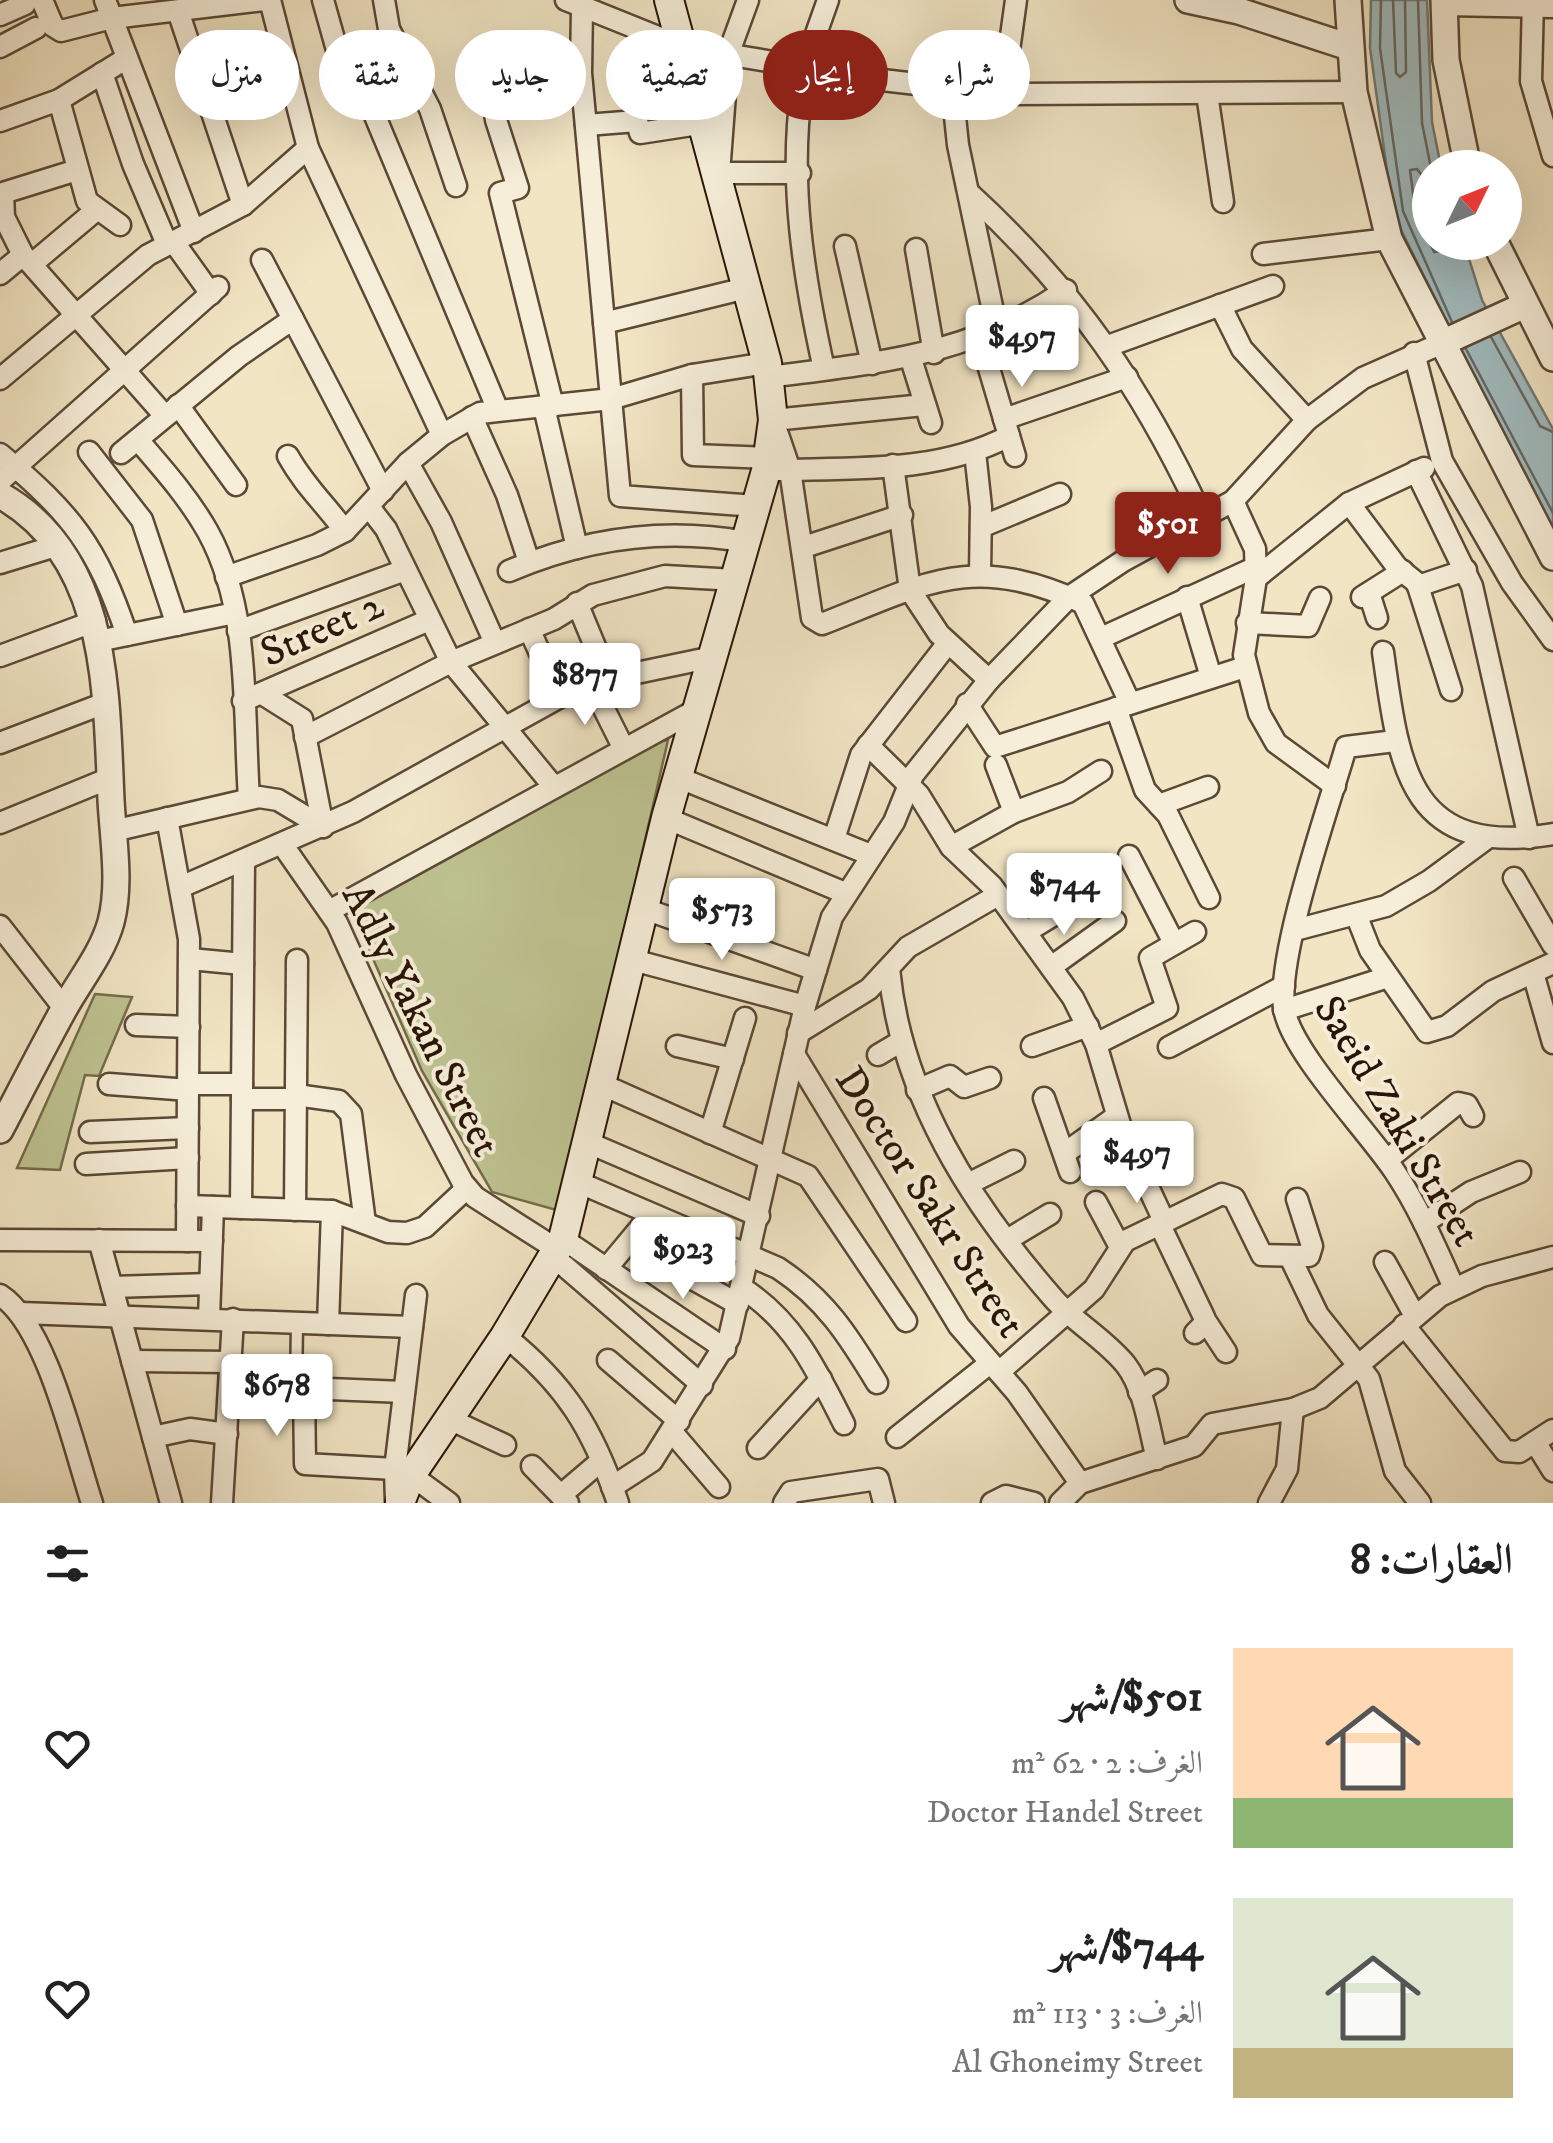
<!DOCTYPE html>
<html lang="ar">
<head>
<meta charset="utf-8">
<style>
	body { margin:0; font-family:"IM FELL DW Pica",Amiri,serif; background:#f2f2f2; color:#222; direction:rtl; height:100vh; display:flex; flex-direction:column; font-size:38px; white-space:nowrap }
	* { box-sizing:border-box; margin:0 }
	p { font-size:32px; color:#767676 }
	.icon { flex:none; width:55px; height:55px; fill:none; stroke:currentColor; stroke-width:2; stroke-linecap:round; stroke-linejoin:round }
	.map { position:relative; height:1503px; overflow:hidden; direction:ltr }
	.sheet { display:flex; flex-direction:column; background:#fff; flex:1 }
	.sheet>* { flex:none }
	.top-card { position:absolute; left:30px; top:30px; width:1000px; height:90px; direction:rtl; display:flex; gap:20px }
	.needle { width:65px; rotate:47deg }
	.tools { position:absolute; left:1412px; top:150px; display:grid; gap:20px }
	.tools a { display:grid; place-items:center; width:110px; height:110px; border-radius:50%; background:#fff; box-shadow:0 10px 40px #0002; font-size:50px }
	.price { position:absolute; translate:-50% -85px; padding:0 22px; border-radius:10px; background:#fff; color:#222; font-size:32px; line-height:65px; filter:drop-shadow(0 2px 5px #0008) }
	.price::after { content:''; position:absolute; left:50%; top:60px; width:30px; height:22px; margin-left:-15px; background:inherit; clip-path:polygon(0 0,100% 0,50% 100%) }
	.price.active { background:#8f2418; color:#fff }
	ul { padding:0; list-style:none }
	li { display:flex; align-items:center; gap:30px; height:250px; padding:0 40px }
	li span { display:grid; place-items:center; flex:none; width:280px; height:200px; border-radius:0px; color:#555 }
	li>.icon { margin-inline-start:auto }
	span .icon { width:120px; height:120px; fill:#fffc; stroke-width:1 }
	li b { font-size:42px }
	h2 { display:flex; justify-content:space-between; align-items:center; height:120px; padding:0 40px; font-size:42px }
	.chip { padding:0 35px; border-radius:45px; background:#fff; box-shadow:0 10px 40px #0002; font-size:35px; line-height:90px }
	.chip.active { background:#8f2418; color:#fff }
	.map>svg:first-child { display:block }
	.green { fill:#bec391; stroke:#746c4c; stroke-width:2.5 }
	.water { fill:#a1bcc0; stroke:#717976; stroke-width:2.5 }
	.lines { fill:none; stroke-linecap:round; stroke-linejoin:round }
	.shore { stroke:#656863; stroke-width:2.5 }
	.service-casing { stroke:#5b4936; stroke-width:15 }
	.minor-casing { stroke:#5b4936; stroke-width:25 }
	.tertiary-casing { stroke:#5b4936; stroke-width:30 }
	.secondary-casing { stroke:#291506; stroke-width:32 }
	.service { stroke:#f6eed9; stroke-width:10 }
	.minor { stroke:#f6eed9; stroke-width:20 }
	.tertiary { stroke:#f6eed9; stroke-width:25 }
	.secondary { stroke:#f6eed9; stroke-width:28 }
	.labels { text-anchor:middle; stroke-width:8; stroke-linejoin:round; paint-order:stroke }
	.street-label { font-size:42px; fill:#291506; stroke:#f6eed9 }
</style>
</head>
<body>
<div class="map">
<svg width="1553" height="1503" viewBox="0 0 1553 1503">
	<rect width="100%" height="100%" fill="#f1e5c4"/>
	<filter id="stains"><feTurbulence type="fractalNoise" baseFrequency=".002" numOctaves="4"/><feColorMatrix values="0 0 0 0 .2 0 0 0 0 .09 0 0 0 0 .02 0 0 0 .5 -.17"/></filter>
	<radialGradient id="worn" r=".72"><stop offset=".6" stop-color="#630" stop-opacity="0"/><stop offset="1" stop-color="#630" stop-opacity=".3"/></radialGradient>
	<!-- green -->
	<g class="green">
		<polygon points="668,740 560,1211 492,1192 422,1071 350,906 657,742"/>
		<polygon points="95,994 132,997 99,1076 85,1075 60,1170 17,1168"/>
	</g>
	<!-- water -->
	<polygon class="water" points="1371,0 1427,0 1432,122 1441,167 1430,168 1430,242 1464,243 1482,300 1553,429 1553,534 1393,214 1370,48"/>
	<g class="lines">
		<!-- shore -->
		<g class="shore">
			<polyline points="1381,0 1380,48 1403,211 1452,322"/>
			<polyline points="1393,0 1396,73 1400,77 1406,72 1405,0"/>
			<polyline points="1418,0 1422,123 1431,168"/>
			<polyline points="1430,186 1417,169 1410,170 1415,208 1434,252 1441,251 1442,242"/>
			<polyline points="1491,337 1540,426 1553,432"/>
			<polyline points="1466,349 1553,513"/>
		</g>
		<!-- service casing -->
		<g class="service-casing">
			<polyline id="service" points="296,1388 297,1323"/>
		</g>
		<!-- minor casing -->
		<g class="minor-casing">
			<g id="minor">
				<polyline points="42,0 53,26 61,31 112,18 264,0"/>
				<polyline points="105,0 194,232"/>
				<polyline points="270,0 308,148 442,435"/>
				<polyline points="323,0 339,57 370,104 497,408"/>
				<polyline points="384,0 389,29 430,109 456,186"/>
				<polyline points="566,0 683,47 882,80 1003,94 1354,92"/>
				<polyline points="748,0 728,55 719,173 800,173"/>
				<polyline points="1533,0 1531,81 1553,156"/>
				<polyline points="1444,5 1553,7"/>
				<polyline points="582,7 581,73 620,496 756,506"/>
				<polyline points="178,11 243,205"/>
				<polyline points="0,15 25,4"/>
				<polyline points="0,47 36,28"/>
				<polyline points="102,73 133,164 167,244"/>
				<polyline points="952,88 958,145 997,330"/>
				<polyline points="1003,94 1016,0"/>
				<polyline points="1207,94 1223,202"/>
				<polyline points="59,100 87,201 120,225"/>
				<polyline points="0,121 59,100 127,58"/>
				<polyline points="586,125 637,121 640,133 705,123"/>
				<polyline points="77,170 3,193 4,217 23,255 165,416"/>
				<path d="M971 195C1075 290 1144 391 1203 519"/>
				<polyline points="173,241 211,294"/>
				<polyline points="845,246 872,364"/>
				<polyline points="916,249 934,353"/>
				<polyline points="1263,254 1389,239"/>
				<polyline points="262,260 383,491"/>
				<polyline points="32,264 95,211"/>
				<polyline points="0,274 23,255"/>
				<polyline points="1220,305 1242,349 1307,420"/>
				<polyline points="604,323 750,287"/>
				<polyline points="980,338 1015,456"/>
				<polyline points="1108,346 1273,286"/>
				<polyline points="1414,353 1442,461 1512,583 1553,640"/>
				<polyline points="911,359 931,423"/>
				<path d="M824 369C804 279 788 181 802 88 806 58 818 29 828 0"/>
				<polyline points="692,375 693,455 768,458"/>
				<path d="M770 377C881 362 970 356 1066 290"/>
				<polyline points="0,379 148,255 243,205 308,148"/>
				<polyline points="178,405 236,485"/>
				<path d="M924 405 773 420 790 470 812 618 822 624C927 583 971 552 1083 603L1130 703"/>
				<polyline points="553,406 500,193 518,188 496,120 489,72 580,52"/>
				<polyline points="544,407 577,548"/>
				<polyline points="472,417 507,495 529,562"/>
				<polyline points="1004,419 1127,377"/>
				<path d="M138 440C163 469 189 498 208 532 251 610 243 711 249 798"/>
				<polyline points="89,452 142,520 177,625"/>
				<polyline points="975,452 981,507 980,574"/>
				<polyline points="121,453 239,356 293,319"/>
				<path d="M0 454C72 514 97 546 127 635"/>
				<path d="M288 456C304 485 325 504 345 531"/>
				<polyline points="408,463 441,522 495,643"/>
				<polyline points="893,465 910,590 939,634 989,680"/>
				<path d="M778 470C855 468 939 473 1009 436"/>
				<polyline points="1416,471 1472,586 1529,838"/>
				<polyline points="0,481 218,287"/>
				<polyline points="1233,501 1255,549 1256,578 1244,655 1259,713 1276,743 1335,786"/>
				<polyline points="1349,503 1397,567 1417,583 1451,690"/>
				<polyline points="369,507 386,529 451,662 554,787"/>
				<polyline points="981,527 1060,494"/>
				<polyline points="804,547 902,515"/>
				<polyline points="0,563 59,545"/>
				<path d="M509 571C586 538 665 527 747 542"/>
				<polyline points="226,577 317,545 345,531 408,463 442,435 480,413 611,399 692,375 767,363"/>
				<polyline points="1256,578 1349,503 1424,468"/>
				<polyline points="1418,586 1466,570"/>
				<polyline points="1369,593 1377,618"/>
				<polyline points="1187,597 1211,677"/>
				<polyline points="1362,597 1403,571"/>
				<polyline points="577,603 609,680"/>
				<polyline points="1247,623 1308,626 1320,598"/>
				<polyline points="529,629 560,697"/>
				<polyline points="238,631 405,570"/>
				<polyline points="1103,637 1256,567"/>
				<polyline points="98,641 235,613"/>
				<path d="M1383 652C1399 767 1408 858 1553 834"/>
				<polyline points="0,656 95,621"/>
				<polyline points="592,685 624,749"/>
				<polyline points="264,695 302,719 323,827"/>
				<polyline points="243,701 429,620"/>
				<polyline points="967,704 995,747 1245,667"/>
				<polyline points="1116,708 1145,790 1168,815 1209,898"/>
				<polyline points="305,737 451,662 554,619 593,595 665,576 736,580"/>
				<path d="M1395 741 1346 747C1329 806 1277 953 1284 1008 1290 1051 1368 1131 1395 1172 1419 1208 1436 1248 1454 1288"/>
				<polyline points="0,743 105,703"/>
				<polyline points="868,745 919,795 951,847 992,886 1073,998 1096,1044 1122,1131 1164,1221"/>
				<polyline points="996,765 1014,812"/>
				<polyline points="677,777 871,855"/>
				<polyline points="1159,805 1208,787"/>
				<polyline points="167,818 189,939 187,1241"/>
				<polyline points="666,818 845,893"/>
				<polyline points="0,823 110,778"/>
				<polyline points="113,831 259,797 278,800 323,827"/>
				<polyline points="834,839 861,755 948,643"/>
				<polyline points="282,844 337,923 406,1075 463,1183 475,1197 558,1250"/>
				<polyline points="951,847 1014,812 1068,792 1101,771"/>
				<polyline points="1129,856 1174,943"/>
				<polyline points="1514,878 1553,945"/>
				<polyline points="183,886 353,812 560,697 622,676 713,657"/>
				<polyline points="645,909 816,970"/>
				<polyline points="329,911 698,709"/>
				<polyline points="1357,917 1370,950 1427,1032 1447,1026 1493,991 1553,963"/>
				<polyline points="0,926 64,1008"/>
				<polyline points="1295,930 1386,906 1429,881 1486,839"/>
				<polyline points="1026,932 1075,902"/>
				<polyline points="190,959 243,964"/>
				<polyline points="633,960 805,1006"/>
				<polyline points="1051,967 1115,921"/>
				<path d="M889 969C901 1095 971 1204 1053 1298 1074 1322 1106 1340 1126 1365 1145 1390 1149 1429 1157 1459"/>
				<polyline points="1533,973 1553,1043"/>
				<polyline points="1284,1010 1388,977"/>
				<polyline points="136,1025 189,1027"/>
				<polyline points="798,1033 869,989 908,947 998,895"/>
				<polyline points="1096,1044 1167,1008 1150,958 1195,932"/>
				<polyline points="677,1046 733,1059"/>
				<polyline points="1032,1046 1088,1026"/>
				<polyline points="1169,1047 1284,986"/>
				<polyline points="794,1054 959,1326 1017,1393 1080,1483"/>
				<polyline points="878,1055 900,1042"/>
				<polyline points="109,1084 189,1090"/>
				<polyline points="188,1084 242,1084"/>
				<polyline points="603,1085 808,1176 906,1321"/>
				<polyline points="917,1090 950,1076 964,1087 990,1078"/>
				<polyline points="296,1095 339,1101 351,1114 365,1223"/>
				<polyline points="1044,1098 1070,1172"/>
				<polyline points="242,1099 296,1099"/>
				<polyline points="90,1132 188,1128"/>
				<polyline points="710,1133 745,1018"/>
				<polyline points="589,1143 759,1216"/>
				<polyline points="1065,1153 1117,1116"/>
				<polyline points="1387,1160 1458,1103 1467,1105 1473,1116"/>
				<polyline points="86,1164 188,1158"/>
				<path d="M580 1183 778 1268C825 1299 848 1335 877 1383"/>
				<polyline points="968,1184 1014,1161"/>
				<polyline points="1096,1202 1120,1247"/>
				<polyline points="187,1206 332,1211 388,1232 407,1233 425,1227 467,1188"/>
				<polyline points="241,1208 244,861"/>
				<polyline points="295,1210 297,960"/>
				<polyline points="1159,1223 1204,1317 1204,1324 1195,1333"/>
				<polyline points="1424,1223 1471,1192 1520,1172"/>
				<polyline points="563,1239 725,1349"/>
				<polyline points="0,1240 212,1241"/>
				<polyline points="99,1240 171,1503"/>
				<polyline points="1007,1240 1050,1214"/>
				<polyline points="651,1256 738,1304"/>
				<polyline points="554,1257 702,1385"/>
				<polyline points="1290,1257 1318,1315 1369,1379 1395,1471 1420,1503"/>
				<polyline points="1385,1262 1415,1316"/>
				<polyline points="606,1269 651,1215"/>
				<polyline points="112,1287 210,1284"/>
				<path d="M742 1288C794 1321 817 1371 844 1424"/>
				<path d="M0 1295C47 1325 74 1449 92 1503"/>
				<polyline points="21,1313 412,1327"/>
				<polyline points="209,1318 213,1207"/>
				<polyline points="1205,1320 1226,1352"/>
				<polyline points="328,1324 332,1211"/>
				<polyline points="1404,1325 1505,1451 1519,1452 1553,1430"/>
				<path d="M505 1336C566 1385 593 1429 618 1503"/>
				<polyline points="608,1360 679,1421"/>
				<polyline points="132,1361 231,1362"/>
				<polyline points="999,1372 1094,1289 1125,1241 1222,1194 1234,1198 1262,1255 1309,1256 1312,1246 1297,1199"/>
				<polyline points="230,1385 404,1392"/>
				<polyline points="304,1388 305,1464 395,1469"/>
				<polyline points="1139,1392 1157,1380"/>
				<polyline points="449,1419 505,1445"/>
				<polyline points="672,1432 719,1487"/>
				<polyline points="153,1437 190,1429 227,1434"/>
				<polyline points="897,1437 990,1363"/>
				<polyline points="1535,1442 1553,1471"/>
				<polyline points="758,1448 821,1379"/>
				<polyline points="532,1466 568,1503"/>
				<polyline points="411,1475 449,1503"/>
				<polyline points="612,1487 652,1461 729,1338 805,1006 832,917 894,822 913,775 989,680 1069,597 1123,561 1233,501 1307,420 1363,378 1440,344"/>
				<polyline points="561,1495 601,1461"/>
				<polyline points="396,1502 395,1469 416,1295"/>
				<polyline points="222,1503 233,1319"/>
				<polyline points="784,1503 791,1492 878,1479 884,1503"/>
				<polyline points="992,1503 1006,1496 1034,1503"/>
				<polyline points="1060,1503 1080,1483 1194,1446 1212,1424 1293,1409 1320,1398 1440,1296 1482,1276 1553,1257"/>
				<polyline points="1269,1503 1287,1469 1293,1409"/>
			</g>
		</g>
		<!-- tertiary casing -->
		<g class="tertiary-casing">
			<g id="tertiary">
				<polyline points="1188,0 1239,11 1349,47"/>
				<polyline points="1348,0 1354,92 1389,239 1553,557"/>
				<polyline points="1444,0 1446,60 1468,168"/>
				<polyline points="1495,242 1553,358"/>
				<polyline points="1440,344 1523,306"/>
				<path d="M0 495C109 556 106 690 111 800 113 839 121 884 111 922 102 954 80 980 64 1009 42 1049 21 1090 0 1130"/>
			</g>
		</g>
		<!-- secondary casing -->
		<g class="secondary-casing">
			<polyline id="secondary" points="400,1503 411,1475 505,1336 563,1239 666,818 766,471 773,420 767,363 669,0"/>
		</g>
		<!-- service -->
		<use href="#service" class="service"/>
		<!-- minor -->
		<use href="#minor" class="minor"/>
		<!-- tertiary -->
		<use href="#tertiary" class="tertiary"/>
		<!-- secondary -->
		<use href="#secondary" class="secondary"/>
	</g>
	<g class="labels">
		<!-- street labels -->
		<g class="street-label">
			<text transform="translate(321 627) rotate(-24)" y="15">Street 2</text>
			<text transform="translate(423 1019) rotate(63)" y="15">Adly Yakan Street</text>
			<text transform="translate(1399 1120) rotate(59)" y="15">Saeid Zaki Street</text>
			<text transform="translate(932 1201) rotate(57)" y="15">Doctor Sakr Street</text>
		</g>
	</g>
	<rect width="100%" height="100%" filter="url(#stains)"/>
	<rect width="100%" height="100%" fill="url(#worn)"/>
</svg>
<div class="tools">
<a><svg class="needle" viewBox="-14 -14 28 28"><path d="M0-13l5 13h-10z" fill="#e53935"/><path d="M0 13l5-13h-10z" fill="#767676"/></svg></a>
</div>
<b class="price" style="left:1022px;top:390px">$497</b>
<b class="price active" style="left:1168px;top:577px">$501</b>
<b class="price" style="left:585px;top:728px">$877</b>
<b class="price" style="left:1064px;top:938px">$744</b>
<b class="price" style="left:722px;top:963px">$573</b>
<b class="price" style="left:1137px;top:1206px">$497</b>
<b class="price" style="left:683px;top:1302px">$923</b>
<b class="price" style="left:277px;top:1439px">$678</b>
<div class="top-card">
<a class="chip">شراء</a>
<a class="chip active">إيجار</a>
<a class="chip">تصفية</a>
<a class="chip">جديد</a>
<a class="chip">شقة</a>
<a class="chip">منزل</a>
</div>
</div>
<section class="sheet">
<h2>العقارات: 8<svg class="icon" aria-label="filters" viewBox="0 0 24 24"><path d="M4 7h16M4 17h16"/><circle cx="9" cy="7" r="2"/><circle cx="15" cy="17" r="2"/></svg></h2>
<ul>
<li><span style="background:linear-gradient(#ffd9b3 75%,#8fb573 0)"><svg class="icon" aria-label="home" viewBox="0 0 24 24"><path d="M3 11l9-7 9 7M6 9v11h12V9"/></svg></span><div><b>$501/شهر</b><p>الغرف: 2 · 62 m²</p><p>Doctor Handel Street</p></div><svg class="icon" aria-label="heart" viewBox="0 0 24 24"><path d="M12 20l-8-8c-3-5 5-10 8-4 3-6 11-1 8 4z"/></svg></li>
<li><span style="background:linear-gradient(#dfe7d0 75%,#c2b280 0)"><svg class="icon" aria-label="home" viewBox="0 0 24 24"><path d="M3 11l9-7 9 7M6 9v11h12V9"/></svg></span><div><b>$744/شهر</b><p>الغرف: 3 · 113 m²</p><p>Al Ghoneimy Street</p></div><svg class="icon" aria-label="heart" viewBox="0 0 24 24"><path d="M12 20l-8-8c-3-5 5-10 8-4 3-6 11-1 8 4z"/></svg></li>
</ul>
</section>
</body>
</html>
